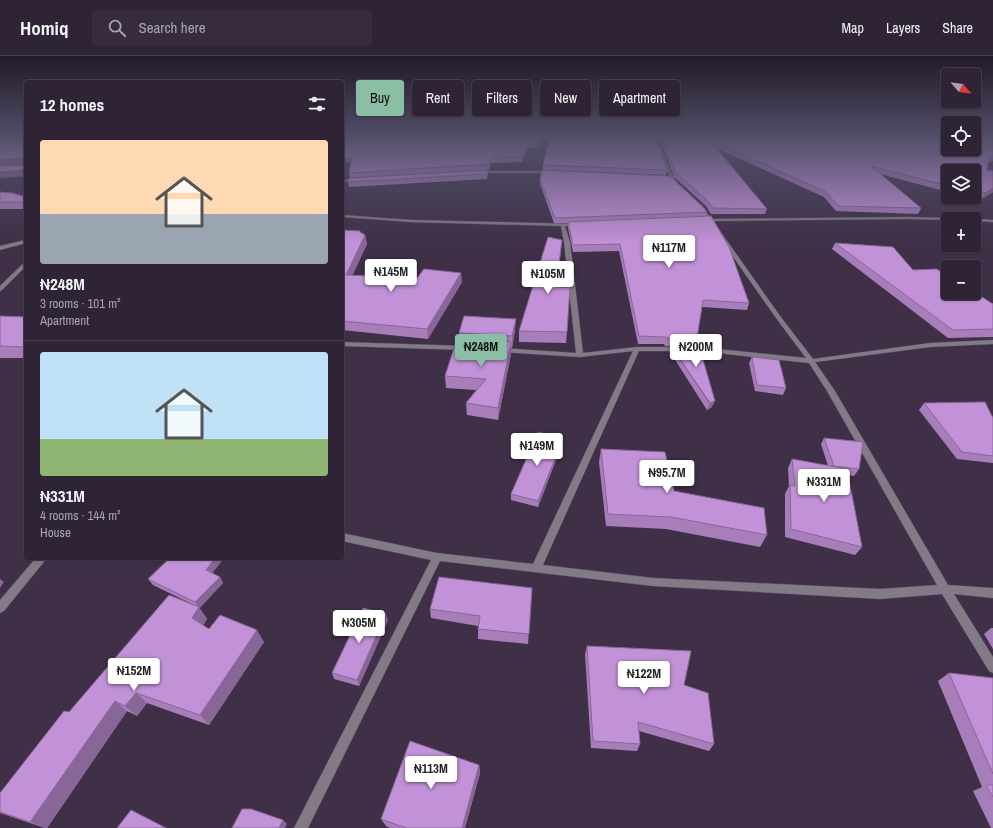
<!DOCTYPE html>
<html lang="en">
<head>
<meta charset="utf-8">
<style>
	body { margin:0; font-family:"Archivo Narrow",sans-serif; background:#372c3d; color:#f1f3f6; height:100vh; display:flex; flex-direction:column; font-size:15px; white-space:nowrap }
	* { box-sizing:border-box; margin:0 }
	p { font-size:13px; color:#a7a4ad }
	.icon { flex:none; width:22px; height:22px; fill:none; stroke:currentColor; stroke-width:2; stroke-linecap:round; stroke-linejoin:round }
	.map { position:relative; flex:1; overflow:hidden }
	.details { position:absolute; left:24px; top:24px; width:320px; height:480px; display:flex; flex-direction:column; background:#2f2435; border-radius:4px; box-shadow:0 1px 3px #0004,0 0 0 1px #4a4150 }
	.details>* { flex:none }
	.hud { position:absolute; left:356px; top:24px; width:380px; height:36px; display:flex; gap:8px }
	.needle { width:26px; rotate:118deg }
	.fabs { position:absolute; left:941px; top:12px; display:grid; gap:8px }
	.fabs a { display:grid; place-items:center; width:40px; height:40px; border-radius:4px; background:#2f2435; box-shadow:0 1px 3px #0004,0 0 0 1px #4a4150; font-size:20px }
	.price { position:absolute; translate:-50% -34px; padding:0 9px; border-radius:4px; background:#fff; color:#222; font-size:13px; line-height:26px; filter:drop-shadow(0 1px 2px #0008) }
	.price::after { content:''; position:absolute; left:50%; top:24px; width:12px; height:9px; margin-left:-6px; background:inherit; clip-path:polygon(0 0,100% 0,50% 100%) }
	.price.on { background:#8abfa5; color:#111 }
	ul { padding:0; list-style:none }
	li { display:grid; align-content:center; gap:8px; height:212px; padding:0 16px }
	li+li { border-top:1px solid #4a4150 }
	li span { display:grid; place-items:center; height:124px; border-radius:4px; color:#555 }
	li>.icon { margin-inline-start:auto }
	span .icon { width:72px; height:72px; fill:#fffc; stroke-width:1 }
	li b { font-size:17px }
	h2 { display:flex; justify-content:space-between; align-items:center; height:48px; padding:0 16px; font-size:17px }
	.pill { padding:0 14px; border-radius:4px; background:#2f2435; box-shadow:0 1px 3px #0004,0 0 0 1px #4a4150; font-size:14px; line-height:36px }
	.pill.on { background:#8abfa5; color:#111 }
	header { display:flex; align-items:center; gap:24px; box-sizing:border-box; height:56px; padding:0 20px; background:#2f2435; border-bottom:1px solid #4a4150 }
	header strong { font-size:19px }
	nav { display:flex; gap:22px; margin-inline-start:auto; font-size:14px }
	.search { width:280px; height:36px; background:#372c3d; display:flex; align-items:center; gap:10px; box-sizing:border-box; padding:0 14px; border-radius:4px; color:#a7a4ad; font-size:15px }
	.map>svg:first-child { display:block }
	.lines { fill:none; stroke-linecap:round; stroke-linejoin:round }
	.street-casing { stroke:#5b4d63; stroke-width:1 }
	.street { fill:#827a86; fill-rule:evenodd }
	.wall { fill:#a77eba }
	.shaded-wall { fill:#886697 }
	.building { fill:#c292d8; stroke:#886697 }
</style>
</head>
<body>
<header>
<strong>Homiq</strong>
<div class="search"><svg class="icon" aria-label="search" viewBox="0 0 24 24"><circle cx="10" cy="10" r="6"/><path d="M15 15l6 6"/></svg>Search here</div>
<nav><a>Map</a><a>Layers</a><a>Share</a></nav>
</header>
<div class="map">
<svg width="993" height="772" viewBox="0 0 993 772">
	<rect width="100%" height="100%" fill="#3f3047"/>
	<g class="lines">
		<!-- street casing -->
		<g class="street-casing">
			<g id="street">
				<path d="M650 80H652C664 89 665 103 671 116 673 120 677 125 678 129H676L667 116 658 89Z"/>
				<polygon points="478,115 552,115 554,116 552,117 477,117"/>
				<polygon points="359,123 358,125 342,126 342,124"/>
				<path d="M698 149H702L711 163 908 161 948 162 950 163H948V164L908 163 713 165 780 260 813 303 930 287 993 284V288L930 291 815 306 835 335 948 529 993 532V542L954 538 993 601V617L989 615 942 538 880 543 653 530 440 505 308 772H294L431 504 342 485V477L437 497 533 508 633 295 580 301 500 296 497 294 500 292 576 297 564 186 561 170 411 166 342 161V159L411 164 581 168V170H565L570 186 583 297 637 291H698L806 302 776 262 708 165H706L707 163 698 150ZM639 295H698L809 307 827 335 937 529 880 533 653 522 543 509Z"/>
				<polygon points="972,163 974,163 993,164 993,166 974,165 974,163"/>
				<polygon points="26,184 26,187 0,194 0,190"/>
				<polygon points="26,205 26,210 2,234 0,235 0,230"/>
				<polygon points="342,286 465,290 468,292 465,294 342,290"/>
				<polygon points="36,502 47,502 4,555 0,557 0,544"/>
			</g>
		</g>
		<!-- street -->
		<use href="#street" class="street"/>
	</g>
	<!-- wall -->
	<g class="wall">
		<polygon points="342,80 543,80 536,93 529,91 522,106 491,107 489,114 350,122 349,117 351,106 342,107"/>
		<polygon points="653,80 993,80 993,105 988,106 987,114 993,136 982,143 974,141 974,115 948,115 948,136 880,118 921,152 918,158 836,155 824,141 716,92 767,153 765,158 711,158 706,150 674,121 661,86"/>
		<polygon points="543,109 667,114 666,119 543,114"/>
		<polygon points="488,114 488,118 487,123 349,131 348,126"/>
		<polygon points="540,124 707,156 705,161 749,247 747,254 702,251 697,282 695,290 665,290 664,288 638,288 619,195 573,196 568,172 568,167 554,167 540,128"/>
		<polygon points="0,136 26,141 26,153 0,153"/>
		<polygon points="342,174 361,177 365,179 367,188 352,220 462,226 428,283 342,274"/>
		<polygon points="835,187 913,214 948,237 993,248 993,281 948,282 832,193"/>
		<polygon points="561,194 556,231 567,276 566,287 519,286 519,275"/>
		<polygon points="0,260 26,261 26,302 0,302"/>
		<polygon points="515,274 512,292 511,292 511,298 498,364 467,359 466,347 476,334 446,332 445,320 459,284 459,277"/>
		<polygon points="671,290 712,351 707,354 670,296"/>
		<polygon points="752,301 786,332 783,339 755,335 749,307"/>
		<polygon points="924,347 993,362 993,407 957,403 919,354"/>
		<polygon points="562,382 561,388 557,399 556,404 538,451 511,444 511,438"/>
		<polygon points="824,382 859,413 854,420 848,419 862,491 855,499 785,481 785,438 789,430 788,412 792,403 828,410 821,388"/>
		<polygon points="601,393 674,435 767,479 760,491 666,473 606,470 599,406"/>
		<polygon points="170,502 224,502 212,517 220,521 223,527 199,552 207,563 203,569 209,573 264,586 209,669 147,647 137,660 127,655 47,772 45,772 0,757 0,737 192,548 153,529 148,523"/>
		<polygon points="532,532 528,588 478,583 478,570 431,562 430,553"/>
		<polygon points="388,564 359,630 334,623 332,617"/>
		<polygon points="991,572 993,572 993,593 984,578"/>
		<polygon points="587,590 684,629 714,688 709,695 639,675 640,688 637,695 591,692 585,598"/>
		<polygon points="949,617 993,622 993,772 991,772 973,735 982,731 938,625"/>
		<polygon points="479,709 480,717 465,772 390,772 386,770 381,763"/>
	</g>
	<!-- shaded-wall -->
	<g class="shaded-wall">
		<polygon points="541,80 543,80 536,93 537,88"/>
		<polygon points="529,86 529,91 522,106 522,101"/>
		<polygon points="352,101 353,106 342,107 342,102"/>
		<polygon points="993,101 993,105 986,106 989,102"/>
		<polygon points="23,102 26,108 0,110 0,104"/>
		<polygon points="491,102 491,107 489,114 489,108"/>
		<polygon points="26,114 26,120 0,122 0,116"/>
		<polygon points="993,132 993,136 982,143 985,137"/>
		<polygon points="365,179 367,188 348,229 346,219"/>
		<polygon points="461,217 462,226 428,283 427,273"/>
		<polygon points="516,263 515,274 512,292 512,280"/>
		<polygon points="511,286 511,298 498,364 498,352"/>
		<polygon points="715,345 712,351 707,354 710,347"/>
		<polygon points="562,382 561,388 557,399 556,404 538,451 538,445"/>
		<polygon points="215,502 224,502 210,520 206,514"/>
		<polygon points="220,521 223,527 200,552 195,546"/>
		<polygon points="0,523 4,526 0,532"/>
		<polygon points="199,551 207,563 201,574 192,562"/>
		<polygon points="386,558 388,564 359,630 357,624"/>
		<polygon points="257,574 264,586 209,669 200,659"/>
		<polygon points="136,637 147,647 137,660 125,650"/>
		<polygon points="115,645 127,655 47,772 45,772 30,766"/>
		<polygon points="479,709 480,717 465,772 462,772"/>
		<polygon points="283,764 287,768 285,772 279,772"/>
	</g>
	<!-- building -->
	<g class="building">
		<polygon points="5,80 26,80 26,114 0,116 0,110 23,109 24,107 23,102 0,104 0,82"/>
		<polygon points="342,80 541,80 537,88 529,86 522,101 491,102 489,108 349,117 352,101 342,102"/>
		<polygon points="550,80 652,80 656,83 667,114 543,109"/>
		<polygon points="659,80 948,80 948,93 974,93 974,80 993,80 993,90 977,85 974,89 993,95 993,101 989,102 987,114 993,115 993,132 985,137 974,134 974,115 948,115 948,130 871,110 921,152 838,150 826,136 709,83 767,153 713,152 707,144 675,116 662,82"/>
		<polygon points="488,114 487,118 348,126 349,122"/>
		<polygon points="542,114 670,120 701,149 707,156 555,162 540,124"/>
		<polygon points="0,136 13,137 26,141 26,146 0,146"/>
		<polygon points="711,160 729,191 749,247 703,244 697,282 667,282 666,281 639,280 620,188 573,189 568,166"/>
		<polygon points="342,174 360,175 360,176 365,179 346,219 417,222 424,213 461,217 427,273 342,265"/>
		<polygon points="548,181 562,184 556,231 570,231 567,276 519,275"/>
		<polygon points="835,187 893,191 913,214 937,213 948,221 948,237 974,237 974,236 993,248 993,273 953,274"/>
		<polygon points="0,260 26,261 26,291 0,290"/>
		<polygon points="464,260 516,263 512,280 459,277"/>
		<polygon points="457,283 511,286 498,352 466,347 486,323 445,320"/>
		<polygon points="671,290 699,290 715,345 710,347"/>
		<polygon points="752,301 779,304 786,332 757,329"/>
		<polygon points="985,346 993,362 993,400 962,396 924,347"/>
		<polygon points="538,376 562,382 555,398 557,398 538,445 511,438"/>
		<polygon points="824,382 863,386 859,413 834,410"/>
		<polygon points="601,393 665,396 674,435 764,452 767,479 671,461 608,458"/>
		<polygon points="792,403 847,413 862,491 791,473 790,429 795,430"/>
		<polygon points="170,502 215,502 206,514 220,521 195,546 148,523"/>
		<polygon points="439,521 532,532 529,578 478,573 480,560 430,553"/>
		<polygon points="169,539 199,551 192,562 209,573 220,559 257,574 200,659 136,637 125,650 115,645 30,766 0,756 0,737 64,655 69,656"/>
		<polygon points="363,552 386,558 357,624 332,617"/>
		<polygon points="587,590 691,595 684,629 708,637 714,688 638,666 640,688 593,685"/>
		<polygon points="949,617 993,622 993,718"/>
		<polygon points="410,685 479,709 462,772 406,772 381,763"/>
		<polygon points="986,729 993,729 993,741"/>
		<polygon points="242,753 251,753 283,764 279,772 232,772"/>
		<polygon points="131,754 166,772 117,772"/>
	</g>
	<!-- sky -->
	<linearGradient id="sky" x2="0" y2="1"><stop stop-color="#231a27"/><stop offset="0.43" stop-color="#524e69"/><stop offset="1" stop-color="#524e69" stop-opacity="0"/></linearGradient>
	<rect width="993" height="188" fill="url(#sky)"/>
</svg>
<div class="fabs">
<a><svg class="needle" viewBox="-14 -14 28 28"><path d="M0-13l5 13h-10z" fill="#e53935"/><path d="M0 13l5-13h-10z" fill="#a7a4ad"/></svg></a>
<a><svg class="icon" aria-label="locate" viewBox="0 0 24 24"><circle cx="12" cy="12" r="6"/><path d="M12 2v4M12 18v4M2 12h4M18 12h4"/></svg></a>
<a><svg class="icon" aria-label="layers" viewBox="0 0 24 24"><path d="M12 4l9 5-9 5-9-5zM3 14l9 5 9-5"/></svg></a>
<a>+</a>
<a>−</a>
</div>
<b class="price" style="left:669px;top:213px">₦117M</b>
<b class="price" style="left:391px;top:237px">₦145M</b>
<b class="price" style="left:548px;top:239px">₦105M</b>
<b class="price on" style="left:481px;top:312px">₦248M</b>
<b class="price" style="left:696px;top:312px">₦200M</b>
<b class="price" style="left:537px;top:411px">₦149M</b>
<b class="price" style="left:667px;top:438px">₦95.7M</b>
<b class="price" style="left:824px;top:447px">₦331M</b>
<b class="price" style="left:359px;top:588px">₦305M</b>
<b class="price" style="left:134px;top:636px">₦152M</b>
<b class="price" style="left:644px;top:639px">₦122M</b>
<b class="price" style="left:431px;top:734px">₦113M</b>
<div class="hud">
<a class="pill on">Buy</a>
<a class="pill">Rent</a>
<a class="pill">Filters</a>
<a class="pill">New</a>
<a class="pill">Apartment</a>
</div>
<section class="details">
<h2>12 homes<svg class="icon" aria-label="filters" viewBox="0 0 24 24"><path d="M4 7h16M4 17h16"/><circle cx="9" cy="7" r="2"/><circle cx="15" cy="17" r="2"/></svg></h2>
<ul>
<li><span style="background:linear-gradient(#ffd9b3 60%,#9aa5b1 0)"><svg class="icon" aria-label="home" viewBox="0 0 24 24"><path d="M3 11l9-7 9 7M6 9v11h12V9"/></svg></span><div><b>₦248M</b><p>3 rooms · 101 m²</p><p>Apartment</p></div></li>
<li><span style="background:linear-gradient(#bfe0f5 70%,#8fb573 0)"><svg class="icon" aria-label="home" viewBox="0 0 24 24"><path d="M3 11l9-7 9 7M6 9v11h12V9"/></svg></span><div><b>₦331M</b><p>4 rooms · 144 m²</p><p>House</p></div></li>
</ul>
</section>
</div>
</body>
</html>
